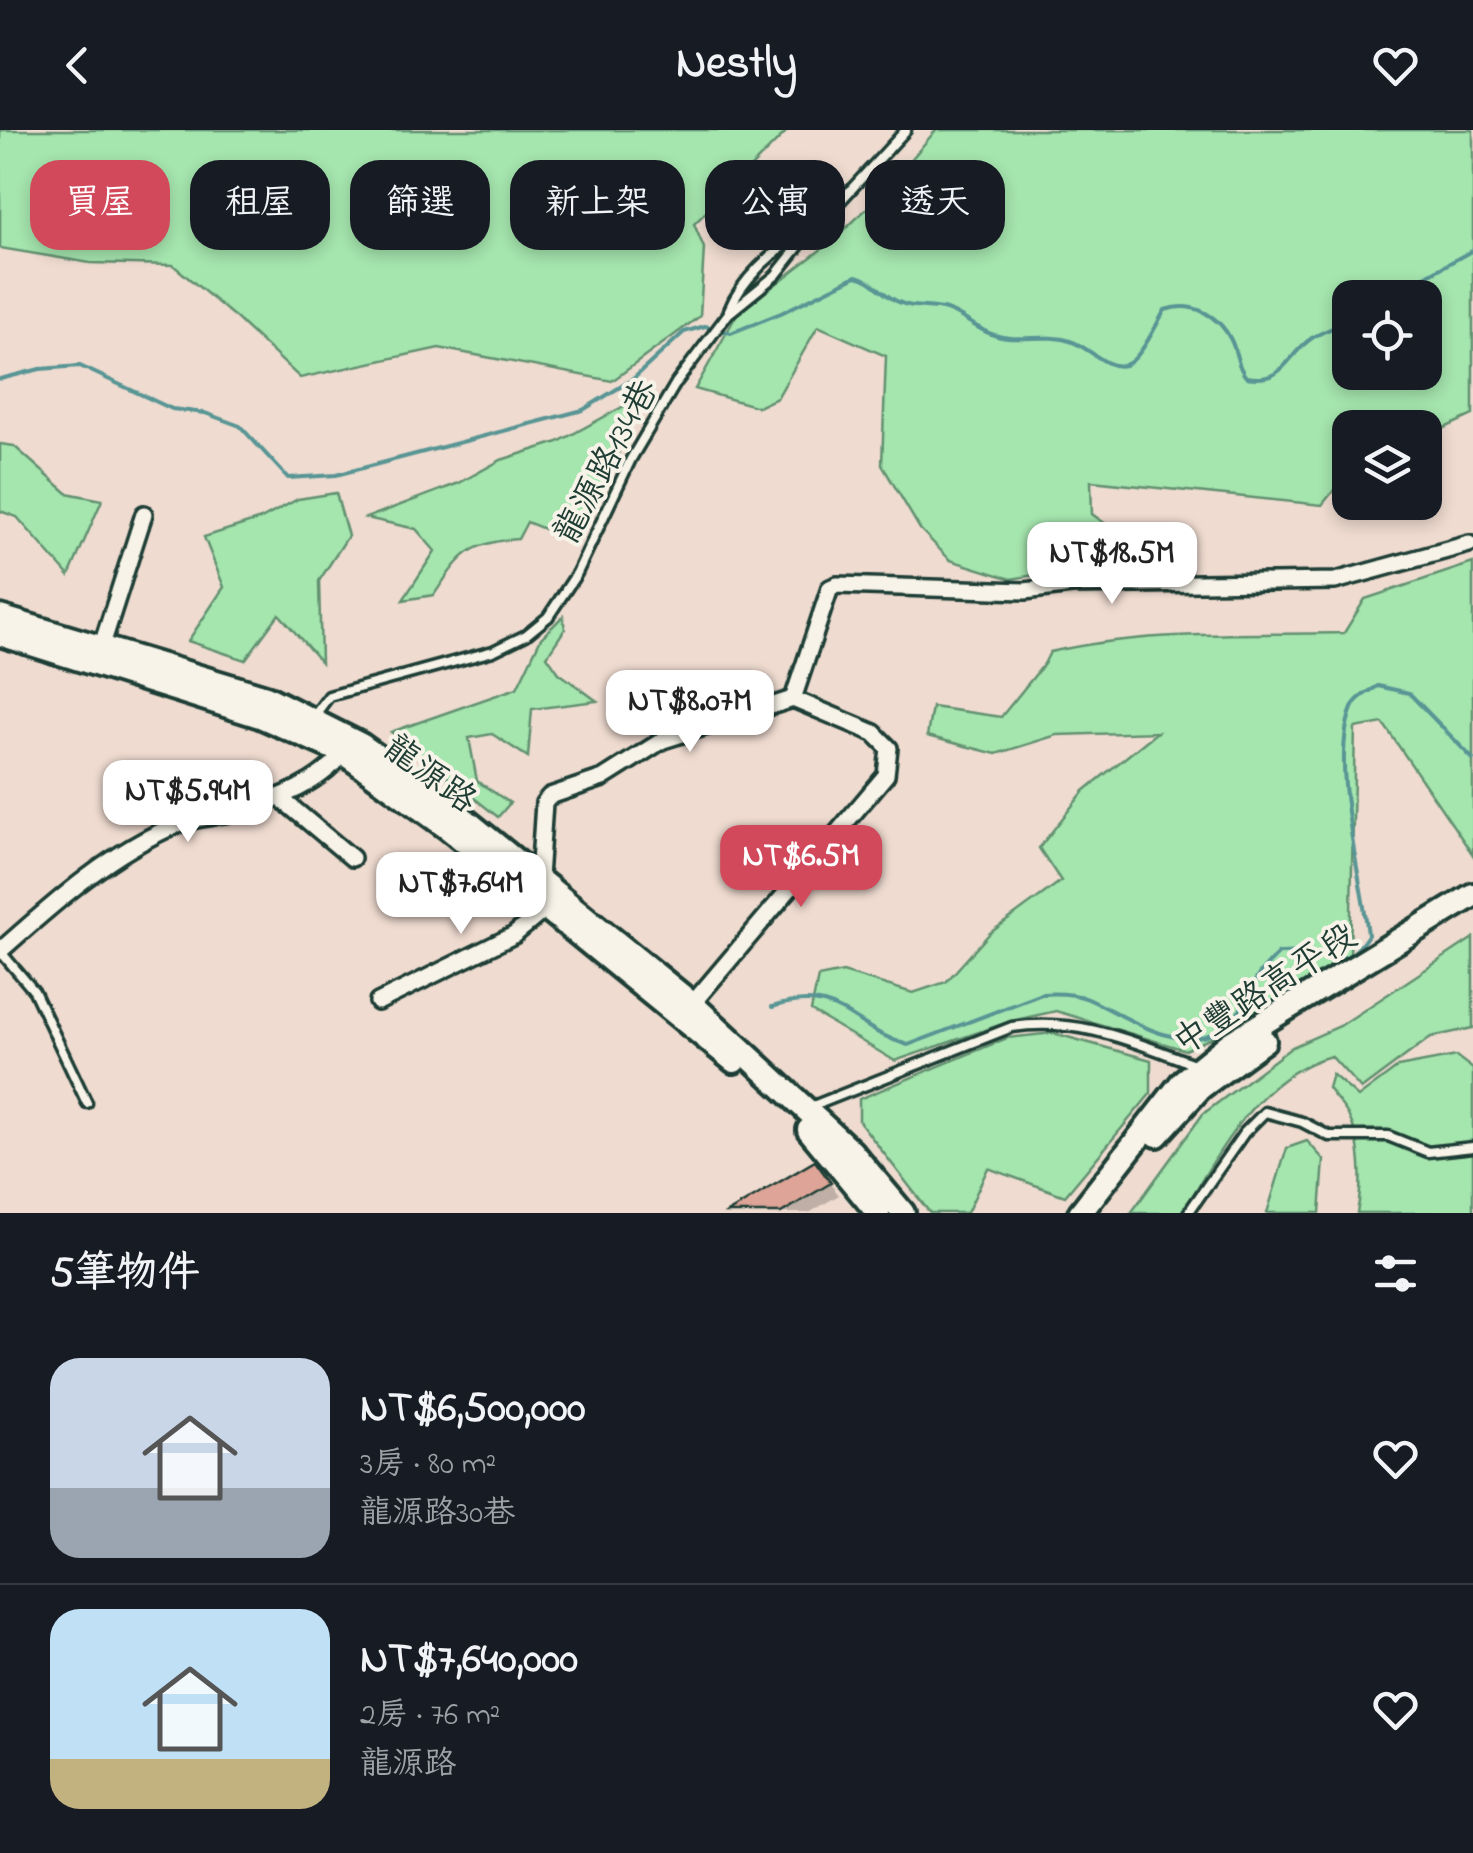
<!DOCTYPE html>
<html lang="zh-TW">
<head>
<meta charset="utf-8">
<style>
	body { margin:0; font-family:"Indie Flower","LXGW WenKai TC",sans-serif; background:#20242c; color:#f1f3f6; height:100vh; display:flex; flex-direction:column; font-size:38px; white-space:nowrap }
	* { box-sizing:border-box; margin:0 }
	p { font-size:32px; color:#9ea1a6 }
	.icon { flex:none; width:55px; height:55px; fill:none; stroke:currentColor; stroke-width:2; stroke-linecap:round; stroke-linejoin:round }
	.map { position:relative; height:1083px; overflow:hidden }
	.panel { display:flex; flex-direction:column; background:#171b24; flex:1 }
	.panel>* { flex:none }
	.top-card { position:absolute; left:30px; top:30px; width:1415px; height:90px; display:flex; gap:20px }
	.fabs { position:absolute; left:1332px; top:150px; display:grid; gap:20px }
	.fabs a { display:grid; place-items:center; width:110px; height:110px; border-radius:20px; background:#171b24; box-shadow:0 5px 15px #0003; font-size:50px }
	.price { position:absolute; translate:-50% -85px; padding:0 22px; border-radius:20px; background:#fff; color:#222; font-size:32px; line-height:65px; filter:drop-shadow(0 2px 5px #0008) }
	.price::after { content:''; position:absolute; left:50%; top:60px; width:30px; height:22px; margin-left:-15px; background:inherit; clip-path:polygon(0 0,100% 0,50% 100%) }
	.price.on { background:#d1495b; color:#fff }
	ul { padding:0; list-style:none }
	li { display:flex; align-items:center; gap:30px; height:250px; padding:0 50px }
	li+li { border-top:2px solid #363941 }
	li span { display:grid; place-items:center; flex:none; width:280px; height:200px; border-radius:30px; color:#555 }
	li>.icon { margin-inline-start:auto }
	span .icon { width:120px; height:120px; fill:#fffc; stroke-width:1 }
	li b { font-size:42px }
	h2 { display:flex; justify-content:space-between; align-items:center; height:120px; padding:0 50px; font-size:42px }
	.pill { padding:0 35px; border-radius:30px; background:#171b24; box-shadow:0 5px 15px #0003; font-size:35px; line-height:90px }
	.pill.on { background:#d1495b; color:#fff }
	header { display:flex; justify-content:space-between; align-items:center; height:130px; padding:0 50px; background:#171b24; font-size:45px; font-weight:800 }
	.map>svg:first-child { display:block }
	.green { fill:#a5e5ae; stroke:#629171; stroke-width:2.5; fill-rule:evenodd }
	.shadow { fill:#0003 }
	.lines { fill:none; stroke-linecap:round; stroke-linejoin:round }
	.stream { stroke:#589594; stroke-width:4 }
	.building { fill:#dda497; stroke:#1f3d34; stroke-width:2.5 }
	.service-casing { stroke:#1f3d34; stroke-width:15 }
	.minor-casing { stroke:#1f3d34; stroke-width:22 }
	.primary-casing { stroke:#1f3d34; stroke-width:30 }
	.service { stroke:#f7f3e8; stroke-width:8 }
	.minor { stroke:#f7f3e8; stroke-width:15 }
	.primary { stroke:#f7f3e8; stroke-width:22 }
	.labels { text-anchor:middle; stroke-width:8; stroke-linejoin:round; paint-order:stroke }
	.street-label { font-size:35px; fill:#1f3d34; stroke:#f7f3e8 }
</style>
</head>
<body>
<header><svg class="icon" aria-label="back" viewBox="0 0 24 24"><path d="M15 5l-7 7 7 7"/></svg>Nestly<svg class="icon" aria-label="heart" viewBox="0 0 24 24"><path d="M12 20l-8-8c-3-5 5-10 8-4 3-6 11-1 8 4z"/></svg></header>
<div class="map">
<svg width="1473" height="1083" viewBox="0 0 1473 1083">
	<rect width="100%" height="100%" fill="#efdbd0"/>
	<filter id="ink" filterUnits="userSpaceOnUse"><feTurbulence type="fractalNoise" baseFrequency=".01" numOctaves="2"/><feDisplacementMap in="SourceGraphic" scale="20" xChannelSelector="R" yChannelSelector="G"/><feConvolveMatrix kernelMatrix="1 2 1 2 8 2 1 2 1" color-interpolation-filters="sRGB"/></filter>
	<g filter="url(#ink)">
		<!-- green -->
		<g class="green">
			<polygon points="0,0 788,0 694,94 704,118 700,186 612,251 439,218 300,248 236,188 173,135 90,133 0,118"/>
			<path d="M936 0H1473V285L1425 307V298H1350V340L1322 375 1091 351 1092 384 1136 416 1100 434 1011 449 950 430 920 399 882 335 886 226 818 196 777 268 758 277 695 259 737 184 836 108 882 64ZM1350 168H1425V242H1350Z"/>
			<path d="M648 263 574 411 527 392 518 409C468 412 460 426 434 465L403 470 435 421 416 399 366 388 459 353 501 330 558 312Z"/>
			<polygon points="0,314 14,316 67,363 102,370 69,446 17,387 0,381"/>
			<polygon points="336,363 348,406 319,451 321,532 279,484 245,530 188,511 224,457 204,407 261,389 298,369"/>
			<path d="M1473 433V725L1383 593 1355 598 1350 828 1231 899 1185 920 1056 881 1011 891 895 931 811 881 818 847 843 842 913 863 946 852 990 803 1061 751 1039 718 1084 661 1157 602 1057 605 996 624 927 606 932 577 1001 587 1044 534 1050 522C1145 500 1247 505 1344 503L1365 469Z"/>
			<polygon points="563,486 565,499 547,526 559,543 597,571 532,579 528,627 492,604 469,608 477,651 510,673 498,687 391,602 517,558 541,508"/>
			<path d="M1473 808V898L1431 907 1361 959 1331 926C1258 945 1219 1023 1182 1083H1131L1203 984 1292 917 1340 896Z"/>
			<polygon points="1053,903 1151,930 1151,963 1065,1066 988,1038 967,1083 930,1083 859,991 859,969 1007,908"/>
			<path d="M1456 926 1473 939V1083H1357C1363 1055 1362 1011 1348 985 1343 976 1334 967 1328 958L1332 944 1358 967 1398 937Z"/>
			<polygon points="1307,1011 1324,1030 1320,1083 1267,1083 1287,1018"/>
		</g>
		<!-- shadow -->
		<polygon class="shadow" points="815,1034 839,1065 809,1083 741,1083 739,1079"/>
		<g class="lines">
			<!-- stream -->
			<g class="stream">
				<polyline points="1387,168 1473,120"/>
				<path d="M0 249 40 239 80 236 172 279 205 283 240 296 288 348 336 345 583 280 633 249 684 202 705 196 731 203 781 183 856 146C874 149 883 167 901 173 915 179 932 175 946 180 963 185 977 200 994 205 1018 213 1046 203 1070 211 1088 216 1106 240 1125 235 1140 231 1156 194 1165 180 1192 171 1218 184 1231 210 1238 224 1236 235 1246 247 1285 254 1286 225 1312 208 1323 201 1338 196 1350 191"/>
				<path d="M772 877C842 855 850 899 908 915L1042 864C1058 863 1073 863 1088 869 1131 888 1187 932 1230 892 1245 878 1249 863 1258 846 1263 838 1272 830 1279 823 1287 823 1296 822 1304 823 1337 826 1346 839 1368 805 1362 746 1327 627 1354 574 1359 566 1370 561 1378 556L1409 563 1473 629"/>
			</g>
		</g>
		<!-- building -->
		<polygon class="building" points="815,1031 831,1053 781,1083 727,1083"/>
		<g class="lines">
			<!-- service casing -->
			<g class="service-casing">
				<g id="service">
					<path d="M729 180C746 139 787 114 819 87"/>
					<polyline points="314,586 329,566 493,521 526,505 548,487 577,443 631,329 676,253 728,184 776,145 798,117 906,0"/>
					<polyline points="0,821 34,861 87,973"/>
					<path d="M808 978 1012 897C1081 887 1133 912 1197 935"/>
					<polyline points="1188,1083 1244,1003 1265,982 1302,992 1329,1006 1388,1006 1428,1022 1473,1017"/>
				</g>
			</g>
			<!-- minor casing -->
			<g class="minor-casing">
				<g id="minor">
					<polyline points="101,518 144,384"/>
					<polyline points="793,569 830,458 837,455 1025,461 1071,455 1335,451 1469,414"/>
					<polyline points="279,667 352,728"/>
					<polyline points="539,748 544,673 550,666 603,648 663,610 793,569 874,603 889,618 886,645 687,880"/>
					<path d="M0 821C53 774 109 723 176 695 194 687 217 687 236 681 277 670 323 653 348 617"/>
					<polyline points="378,872 514,805 550,775"/>
				</g>
			</g>
			<!-- primary casing -->
			<g class="primary-casing">
				<g id="primary">
					<polyline points="0,487 266,567 361,615 458,684 692,874 851,1021 903,1083"/>
					<polyline points="0,504 260,586 344,623 448,698 734,931"/>
					<polyline points="809,1000 878,1083"/>
					<polyline points="1157,1005 1200,958 1264,911"/>
					<polyline points="1080,1083 1183,951 1229,914 1473,765"/>
				</g>
			</g>
			<!-- service -->
			<use href="#service" class="service"/>
			<!-- minor -->
			<use href="#minor" class="minor"/>
			<!-- primary -->
			<use href="#primary" class="primary"/>
		</g>
	</g>
	<g class="labels">
		<!-- street labels -->
		<g class="street-label">
			<text transform="translate(605 331) rotate(-62)" y="12">龍源路134巷</text>
			<text transform="translate(431 643) rotate(36)" y="12">龍源路</text>
			<text transform="translate(1264 858) rotate(-33)" y="12">中豐路高平段</text>
		</g>
	</g>
</svg>
<div class="fabs">
<a><svg class="icon" aria-label="locate" viewBox="0 0 24 24"><circle cx="12" cy="12" r="6"/><path d="M12 2v4M12 18v4M2 12h4M18 12h4"/></svg></a>
<a><svg class="icon" aria-label="layers" viewBox="0 0 24 24"><path d="M12 4l9 5-9 5-9-5zM3 14l9 5 9-5"/></svg></a>
</div>
<b class="price" style="left:1112px;top:477px">NT$18.5M</b>
<b class="price" style="left:690px;top:625px">NT$8.07M</b>
<b class="price" style="left:188px;top:715px">NT$5.94M</b>
<b class="price on" style="left:801px;top:780px">NT$6.5M</b>
<b class="price" style="left:461px;top:807px">NT$7.64M</b>
<div class="top-card">
<a class="pill on">買屋</a>
<a class="pill">租屋</a>
<a class="pill">篩選</a>
<a class="pill">新上架</a>
<a class="pill">公寓</a>
<a class="pill">透天</a>
</div>
</div>
<section class="panel">
<h2>5筆物件<svg class="icon" aria-label="filters" viewBox="0 0 24 24"><path d="M4 7h16M4 17h16"/><circle cx="9" cy="7" r="2"/><circle cx="15" cy="17" r="2"/></svg></h2>
<ul>
<li><span style="background:linear-gradient(#c9d6e8 65%,#9aa5b1 0)"><svg class="icon" aria-label="home" viewBox="0 0 24 24"><path d="M3 11l9-7 9 7M6 9v11h12V9"/></svg></span><div><b>NT$6,500,000</b><p>3房 · 80 m²</p><p>龍源路30巷</p></div><svg class="icon" aria-label="heart" viewBox="0 0 24 24"><path d="M12 20l-8-8c-3-5 5-10 8-4 3-6 11-1 8 4z"/></svg></li>
<li><span style="background:linear-gradient(#bfe0f5 75%,#c2b280 0)"><svg class="icon" aria-label="home" viewBox="0 0 24 24"><path d="M3 11l9-7 9 7M6 9v11h12V9"/></svg></span><div><b>NT$7,640,000</b><p>2房 · 76 m²</p><p>龍源路</p></div><svg class="icon" aria-label="heart" viewBox="0 0 24 24"><path d="M12 20l-8-8c-3-5 5-10 8-4 3-6 11-1 8 4z"/></svg></li>
</ul>
</section>
</body>
</html>
